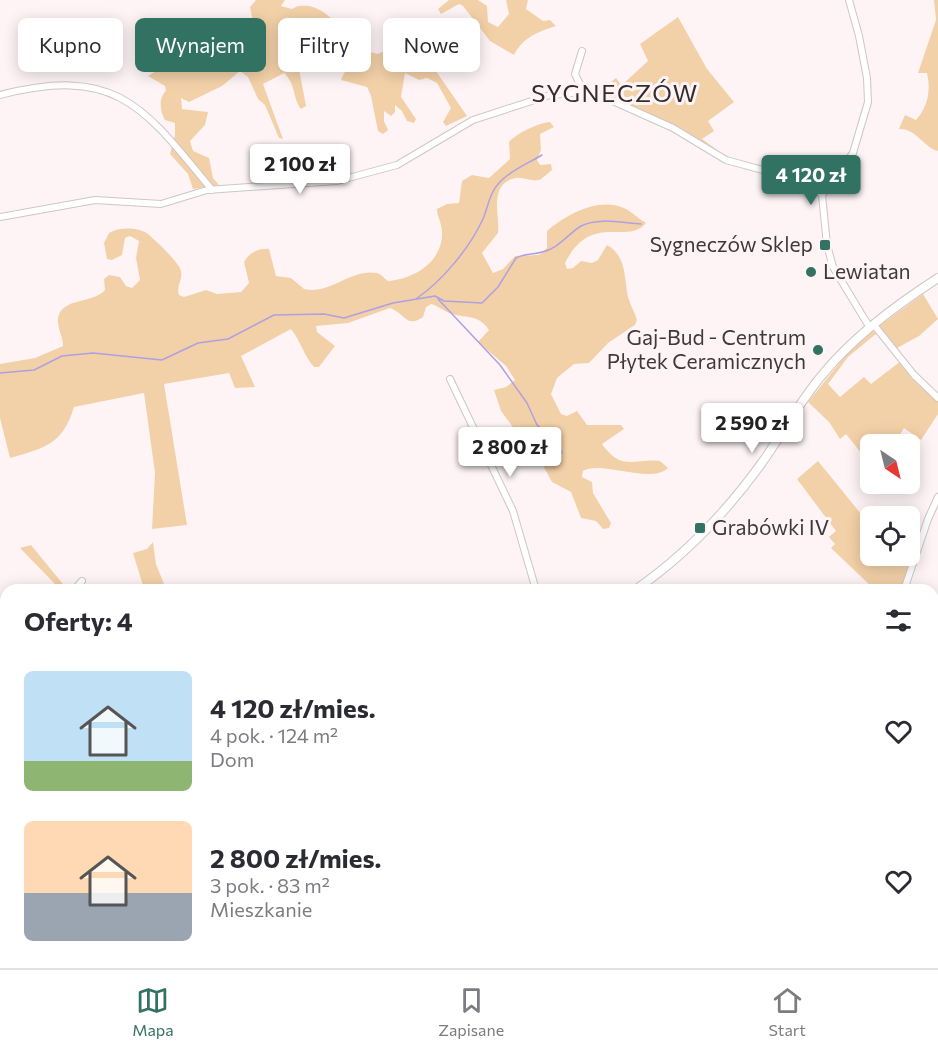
<!DOCTYPE html>
<html lang="pl">
<head>
<meta charset="utf-8">
<style>
	body { margin:0; font-family:Commissioner,sans-serif; background:#f7f7f7; color:#2b2b33; height:100vh; display:flex; flex-direction:column; font-size:22px; white-space:nowrap }
	* { box-sizing:border-box; margin:0 }
	p { font-size:20px; color:#7c7c81 }
	.icon { flex:none; width:33px; height:33px; fill:none; stroke:currentColor; stroke-width:2; stroke-linecap:round; stroke-linejoin:round }
	.map { position:relative; flex:1; overflow:hidden }
	.sheet { position:absolute; left:0px; top:584px; width:939px; height:386px; display:flex; flex-direction:column; background:#fff; border-radius:18px 18px 0 0; box-shadow:0 3px 15px #0003 }
	.sheet>* { flex:none }
	.hud { position:absolute; left:18px; top:18px; width:600px; height:54px; display:flex; gap:12px }
	.needle { width:39px; rotate:145deg }
	.buttons { position:absolute; left:860px; top:434px; display:grid; gap:12px }
	.buttons a { display:grid; place-items:center; width:60px; height:60px; border-radius:9px; background:#fff; box-shadow:0 3px 15px #0003; font-size:30px }
	.price { position:absolute; translate:-50% -51px; padding:0 14px; border-radius:6px; background:#fff; color:#222; font-size:20px; line-height:39px; filter:drop-shadow(0 2px 3px #0008) }
	.price::after { content:''; position:absolute; left:50%; top:36px; width:18px; height:14px; margin-left:-9px; background:inherit; clip-path:polygon(0 0,100% 0,50% 100%) }
	.price.selected { background:#317262; color:#fff }
	ul { padding:0; list-style:none }
	li { display:flex; align-items:center; gap:18px; height:150px; padding:0 24px }
	li span { display:grid; place-items:center; flex:none; width:168px; height:120px; border-radius:9px; color:#555 }
	li>.icon { margin-inline-start:auto }
	span .icon { width:72px; height:72px; fill:#fffc; stroke-width:1 }
	li b { font-size:26px }
	h2 { display:flex; justify-content:space-between; align-items:center; height:72px; padding:0 24px; font-size:26px }
	.tag { padding:0 21px; border-radius:9px; background:#fff; box-shadow:0 3px 15px #0003; font-size:21px; line-height:54px }
	.tag.selected { background:#317262; color:#fff }
	.menu { display:flex; justify-content:space-around; align-items:center; height:84px; border-top:2px solid #e1e1e2; background:#fff; font-size:16px; color:#7c7c81 }
	.menu a { display:grid; justify-items:center; gap:3px }
	.menu .selected { color:#317262 }
	.map>svg:first-child { display:block }
	.green { fill:#f3d1a8 }
	.lines { fill:none; stroke-linecap:round; stroke-linejoin:round }
	.stream { stroke:#b09fe2; stroke-width:1.5 }
	.street-casing { stroke:#d0c5c7; stroke-width:8 }
	.secondary-casing { stroke:#d0c5c7; stroke-width:10 }
	.street { stroke:#fff; stroke-width:6 }
	.secondary { stroke:#fff; stroke-width:8 }
	.poi-dot { fill:#317262; stroke:#fef4f6; stroke-width:2 }
	.labels { text-anchor:middle; stroke-width:6; stroke-linejoin:round; paint-order:stroke }
	.poi-label { font-size:21px; fill:#3e3a3b; stroke:#fef4f6; text-anchor:end }
	.quarter-label { font-size:24px; letter-spacing:1.5px; fill:#352c2e; stroke:#fef4f6 }
</style>
</head>
<body>
<div class="map">
<svg width="938" height="968" viewBox="0 0 938 968">
	<rect width="100%" height="100%" fill="#fef4f6"/>
	<!-- green -->
	<g class="green">
		<path d="M256 0H285L281 6 292 9C305 0 324 10 334 21L330 38 323 43 316 41 308 30 295 48 306 106 301 109C292 97 296 84 284 73L263 84 283 139 279 138 265 105 258 99 248 77 240 71 222 86 189 102 181 98 182 109 208 112 205 125 190 141 193 151 209 158 213 178 219 185 193 189 188 174 170 154 175 135V123L165 120C160 112 158 98 166 91L165 86 148 76 161 68C150 42 171 28 195 28 201 28 207 31 213 29 219 28 225 24 230 21L251 30 254 27 250 7Z"/>
		<path d="M449 0H478L487 6 488 22 498 27 509 14 506 0H528L526 9 543 21 550 20 556 26C538 32 523 37 514 55L490 41 463 6 459 4 441 14 438 9Z"/>
		<path d="M934 0H938V151C923 147 916 128 899 129L905 115 916 120C928 107 931 90 927 73H918L936 20Z"/>
		<polygon points="678,17 707,69 734,102 708,121 714,131 702,139 724,155 679,127 587,90 601,90 616,78 621,85 624,83 648,61 640,44"/>
		<path d="M409 32 467 116 446 126 443 122 451 108 437 83 427 78 419 80 405 73 401 97 416 119 414 123 407 121 402 111 395 105V112L391 116 384 111V121L388 130 383 134 378 131 371 96 367 87 341 80C347 65 355 59 370 52L378 54 386 50 389 40Z"/>
		<path d="M550 122 554 127 540 134 541 150 537 160 540 165 551 164 552 170 540 180C531 182 524 177 516 178 488 183 500 215 498 233L482 253 493 273 503 269 515 256 539 255 547 248V231C567 214 600 196 626 209 633 213 639 219 646 223 627 246 591 211 565 263L567 269 573 268 581 261 592 263 598 260 607 245C627 256 624 278 628 297 630 305 635 312 637 320L635 325 608 343 589 363 574 364 557 378 551 394 561 414 567 416 577 411 587 425H621L624 429 602 444C622 472 634 458 660 461L668 468C650 485 602 460 583 471L582 477 592 482 593 493 611 523 609 528 603 529 596 521 581 518 571 492 552 482 534 449 521 438 501 411 494 390 506 387 515 380 506 366 478 342 489 330C478 313 465 319 449 313 442 310 438 306 431 304L426 307 423 317C406 329 405 313 390 308L348 323 316 326 317 332 335 346 319 367H314C305 358 300 340 291 329L241 356 255 387 235 388 229 373 164 384 187 525 152 529 155 473 144 393 74 407C63 444 45 448 10 458L0 418V364L35 358 63 346C63 337 57 328 58 318 62 297 93 304 105 290L104 279 109 275 120 277 126 286 132 288 140 280 136 258 139 241 130 236 125 238 122 255 112 260 107 259 104 243 109 233C119 227 138 227 148 234 156 241 179 262 181 271 183 280 176 286 179 295L184 297 206 290 217 294 241 292 249 283 244 262C249 253 258 248 269 249L276 276 291 278 304 289C330 295 351 268 377 273 381 274 384 278 388 281 415 279 443 261 442 232 442 223 437 217 437 209L447 204 459 203 462 181 472 175 489 178 510 159 509 142C517 133 538 123 550 122Z"/>
		<polygon points="923,294 938,319 919,336 897,348 879,326"/>
		<polygon points="872,331 877,333 848,357 828,384 840,397 864,377 871,384 901,361 938,401 938,414 921,440 904,428 894,444 870,444 870,464 846,434 840,439 829,422 808,402 846,355"/>
		<polygon points="818,461 870,525 870,555 904,555 912,562 901,589 874,589 831,548 835,544 829,537 836,531 797,479"/>
		<polygon points="153,542 156,564 166,589 144,589 133,553 147,549"/>
		<polygon points="31,545 67,589 56,589 54,583 20,548"/>
		<polygon points="0,614 6,618 6,810 0,814"/>
		<polygon points="933,614 938,618 938,739 933,737"/>
		<polygon points="938,821 938,968 752,968 749,963 933,963 933,825"/>
		<polygon points="6,897 6,963 83,963 85,966 82,968 0,968 0,901"/>
		<polygon points="250,963 373,963 367,968 253,968"/>
	</g>
	<g class="lines">
		<!-- stream -->
		<g class="stream">
			<path d="M416 299C442 281 468 250 482 221 488 209 489 193 499 183 509 171 529 163 542 155"/>
			<polyline points="438,299 500,365 527,403 537,425 557,443 562,453"/>
			<path d="M0 373 34 370 62 356 93 353 162 360 198 343 228 339 274 315 324 314 344 318 393 303 435 296 444 301 482 303 498 287 516 258C525 253 533 255 542 252 558 249 568 234 581 226 598 217 623 223 641 224"/>
			<polyline points="761,963 767,968"/>
		</g>
		<!-- street casing -->
		<g class="street-casing">
			<g id="street">
				<polyline points="582,51 575,74 584,93"/>
				<path d="M0 95C117 65 144 107 212 190"/>
				<polyline points="822,195 853,153 868,102 867,78 859,36 849,0"/>
				<polyline points="0,217 95,200 161,204 207,190 337,181 397,165 473,120 550,95 574,93 593,95 615,102 673,128 726,160 807,182 822,195 827,245 833,267 870,328"/>
				<polyline points="874,325 914,375 938,398"/>
				<polyline points="450,379 513,511 536,590"/>
				<polyline points="74,590 82,581"/>
				<polyline points="904,590 928,519 938,497"/>
				<polyline points="0,816 6,811"/>
				<polyline points="378,963 383,968"/>
				<polyline points="622,968 628,963"/>
			</g>
		</g>
		<!-- secondary casing -->
		<g class="secondary-casing">
			<g id="secondary">
				<path d="M635 590C683 557 727 511 761 464 782 435 799 402 823 374 854 336 896 305 938 278"/>
				<polyline points="0,895 6,891"/>
				<polyline points="158,963 163,968"/>
			</g>
		</g>
		<!-- street -->
		<use href="#street" class="street"/>
		<!-- secondary -->
		<use href="#secondary" class="secondary"/>
	</g>
	<!-- markers -->
	<g class="poi-dot">
		<rect x="819" y="239" width="12" height="12" rx="3"/>
		<circle cx="811" cy="272" r="6"/>
		<circle cx="818" cy="350" r="6"/>
		<rect x="694" y="522" width="12" height="12" rx="3"/>
	</g>
	<g class="labels">
		<!-- poi labels -->
		<g class="poi-label">
			<text x="813" y="252">Sygneczów Sklep</text>
			<text x="823" y="279" text-anchor="start">Lewiatan</text>
			<text x="806" y="345">Gaj-Bud - Centrum<tspan x="806" dy="24">Płytek Ceramicznych</tspan></text>
			<text x="712" y="535" text-anchor="start">Grabówki IV</text>
		</g>
		<!-- quarter labels -->
		<g class="quarter-label">
			<text x="615" y="102">SYGNECZÓW</text>
		</g>
	</g>
</svg>
<div class="buttons">
<a><svg class="needle" viewBox="-14 -14 28 28"><path d="M0-13l5 13h-10z" fill="#e53935"/><path d="M0 13l5-13h-10z" fill="#7c7c81"/></svg></a>
<a><svg class="icon" aria-label="locate" viewBox="0 0 24 24"><circle cx="12" cy="12" r="6"/><path d="M12 2v4M12 18v4M2 12h4M18 12h4"/></svg></a>
</div>
<b class="price" style="left:300px;top:195px">2 100 zł</b>
<b class="price selected" style="left:811px;top:206px">4 120 zł</b>
<b class="price" style="left:752px;top:454px">2 590 zł</b>
<b class="price" style="left:510px;top:478px">2 800 zł</b>
<div class="hud">
<a class="tag">Kupno</a>
<a class="tag selected">Wynajem</a>
<a class="tag">Filtry</a>
<a class="tag">Nowe</a>
</div>
<section class="sheet">
<h2>Oferty: 4<svg class="icon" aria-label="filters" viewBox="0 0 24 24"><path d="M4 7h16M4 17h16"/><circle cx="9" cy="7" r="2"/><circle cx="15" cy="17" r="2"/></svg></h2>
<ul>
<li><span style="background:linear-gradient(#bfe0f5 75%,#8fb573 0)"><svg class="icon" aria-label="home" viewBox="0 0 24 24"><path d="M3 11l9-7 9 7M6 9v11h12V9"/></svg></span><div><b>4 120 zł/mies.</b><p>4 pok. · 124 m²</p><p>Dom</p></div><svg class="icon" aria-label="heart" viewBox="0 0 24 24"><path d="M12 20l-8-8c-3-5 5-10 8-4 3-6 11-1 8 4z"/></svg></li>
<li><span style="background:linear-gradient(#ffd9b3 60%,#9aa5b1 0)"><svg class="icon" aria-label="home" viewBox="0 0 24 24"><path d="M3 11l9-7 9 7M6 9v11h12V9"/></svg></span><div><b>2 800 zł/mies.</b><p>3 pok. · 83 m²</p><p>Mieszkanie</p></div><svg class="icon" aria-label="heart" viewBox="0 0 24 24"><path d="M12 20l-8-8c-3-5 5-10 8-4 3-6 11-1 8 4z"/></svg></li>
</ul>
</section>
</div>
<nav class="menu">
<a class="selected"><svg class="icon" aria-label="map" viewBox="0 0 24 24"><path d="M3 6l6-2 6 2 6-2v14l-6 2-6-2-6 2zM9 4v14M15 6v14"/></svg>Mapa</a>
<a><svg class="icon" aria-label="saved" viewBox="0 0 24 24"><path d="M7 4h10v16l-5-4-5 4z"/></svg>Zapisane</a>
<a><svg class="icon" aria-label="home" viewBox="0 0 24 24"><path d="M3 11l9-7 9 7M6 9v11h12V9"/></svg>Start</a>
</nav>
</body>
</html>
